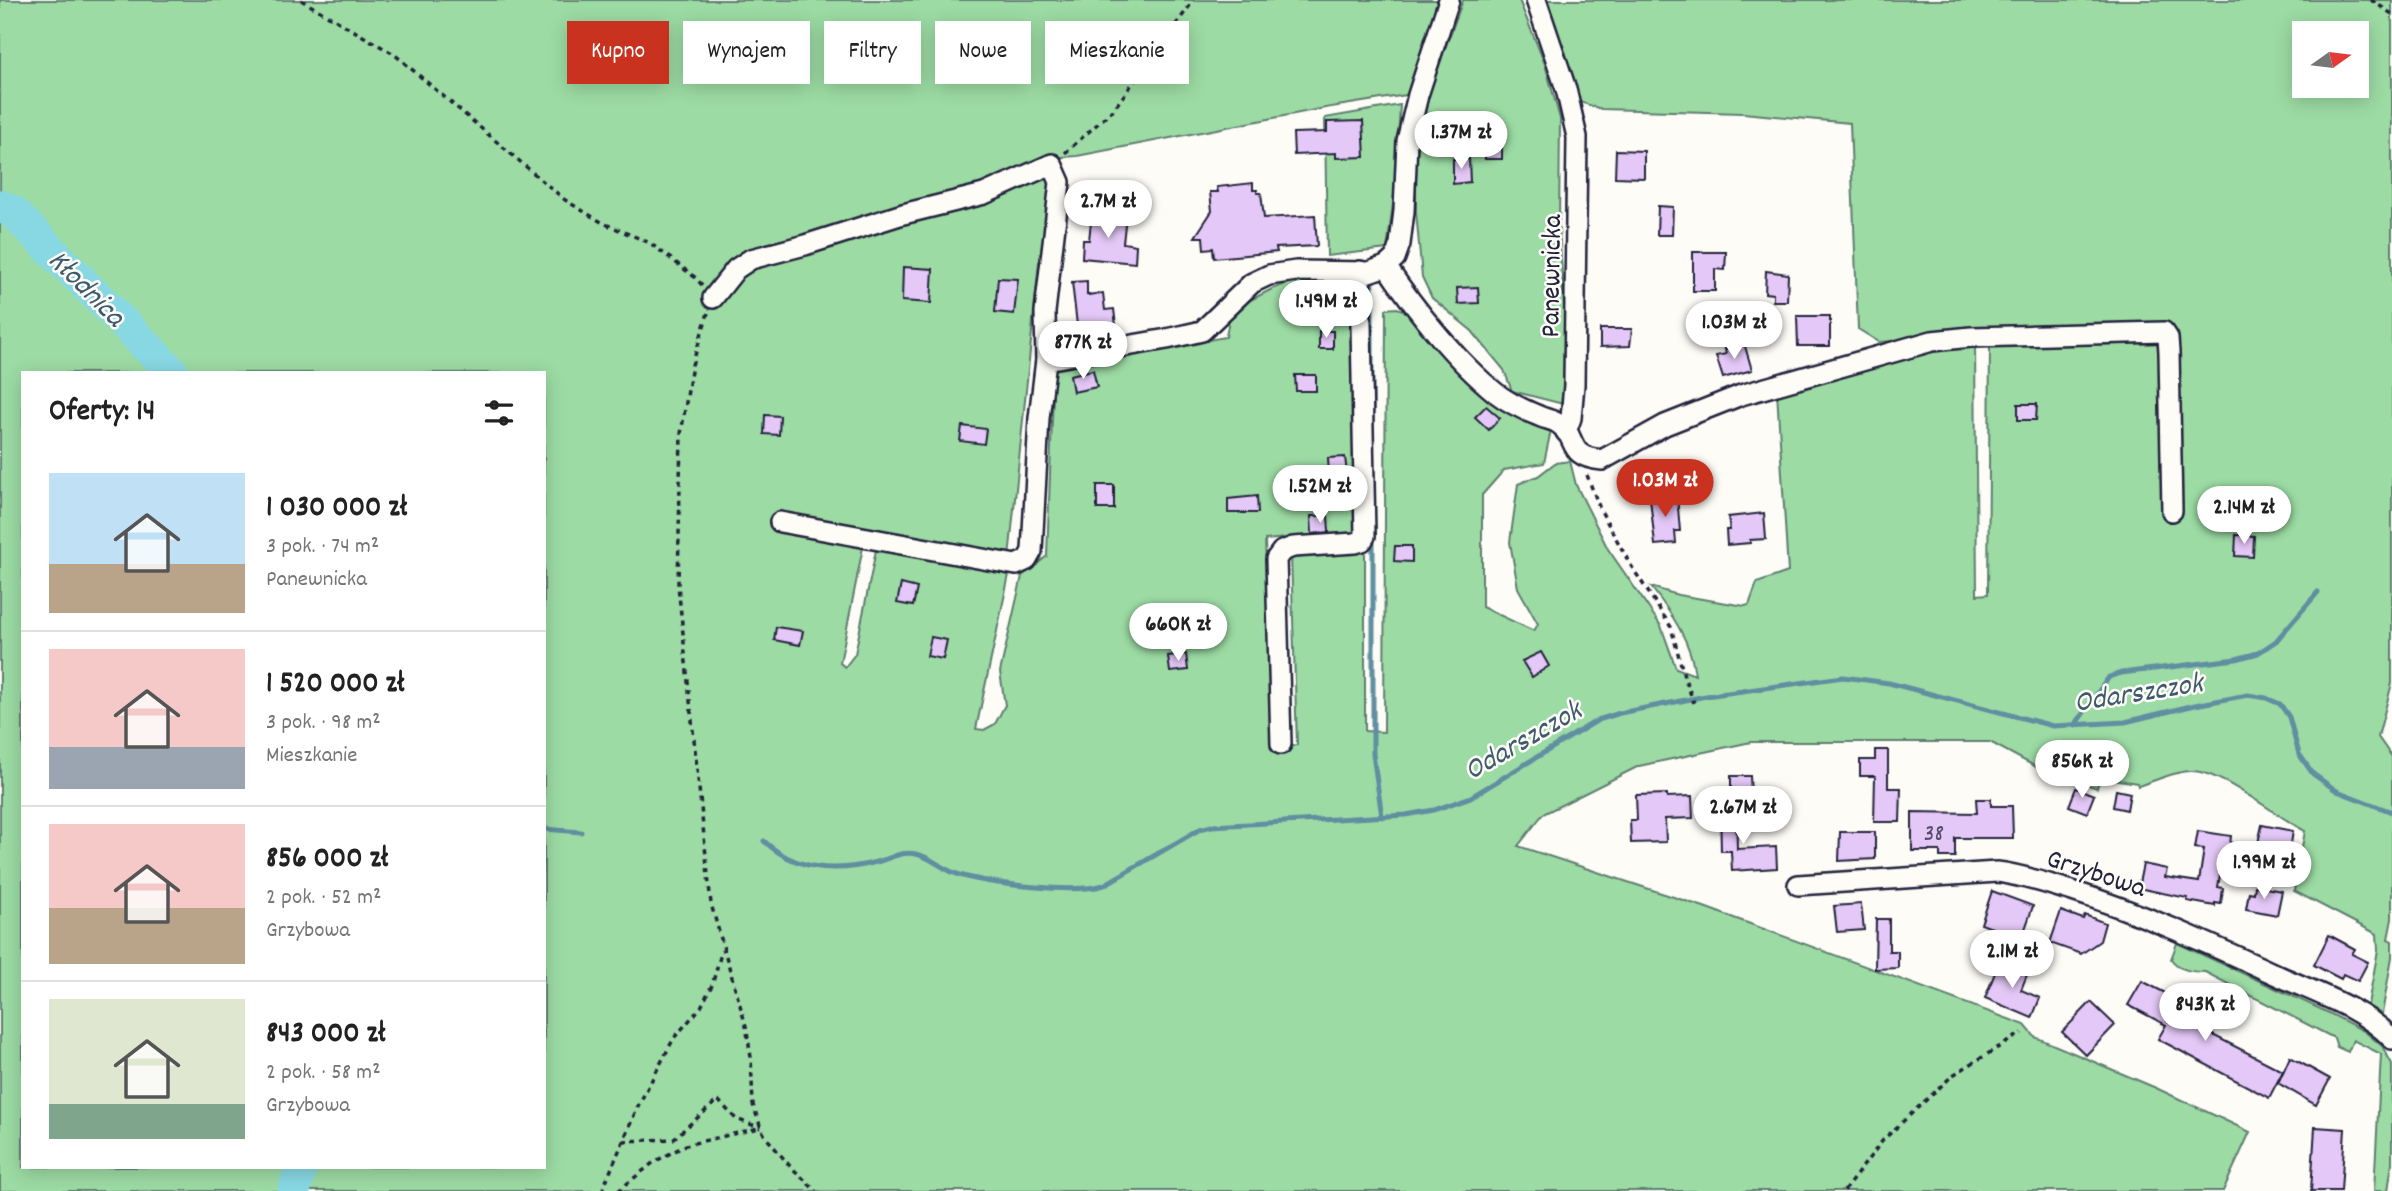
<!DOCTYPE html>
<html lang="pl">
<head>
<meta charset="utf-8">
<style>
	body { margin:0; font-family:Dekko,sans-serif; background:#f6f6f6; color:#222; height:100vh; display:flex; flex-direction:column; font-size:26px; white-space:nowrap }
	* { box-sizing:border-box; margin:0 }
	p { font-size:23px; color:#767676 }
	.icon { flex:none; width:38px; height:38px; fill:none; stroke:currentColor; stroke-width:2; stroke-linecap:round; stroke-linejoin:round }
	.map { position:relative; flex:1; overflow:hidden }
	.details { position:absolute; left:21px; top:371px; width:525px; height:798px; display:flex; flex-direction:column; background:#fff; border-radius:0px; box-shadow:0 4px 18px #0003 }
	.details>* { flex:none }
	.top-card { position:absolute; left:567px; top:21px; width:665px; height:63px; display:flex; gap:14px }
	.needle { width:46px; rotate:76deg }
	.tools { position:absolute; left:2292px; top:21px; display:grid; gap:14px }
	.tools a { display:grid; place-items:center; width:77px; height:77px; border-radius:0px; background:#fff; box-shadow:0 4px 18px #0003; font-size:35px }
	.price { position:absolute; translate:-50% -60px; padding:0 16px; border-radius:24px; background:#fff; color:#222; font-size:23px; line-height:46px; filter:drop-shadow(0 2px 4px #0008) }
	.price::after { content:''; position:absolute; left:50%; top:42px; width:21px; height:16px; margin-left:-10px; background:inherit; clip-path:polygon(0 0,100% 0,50% 100%) }
	.price.on { background:#c8321e; color:#fff }
	ul { padding:0; list-style:none }
	li { display:flex; align-items:center; gap:21px; height:175px; padding:0 28px }
	li+li { border-top:2px solid #e0e0e0 }
	li span { display:grid; place-items:center; flex:none; width:196px; height:140px; border-radius:0px; color:#555 }
	li>.icon { margin-inline-start:auto }
	span .icon { width:84px; height:84px; fill:#fffc; stroke-width:1 }
	li b { font-size:30px }
	h2 { display:flex; justify-content:space-between; align-items:center; height:84px; padding:0 28px; font-size:30px }
	.tag { padding:0 24px; border-radius:0px; background:#fff; box-shadow:0 4px 18px #0003; font-size:24px; line-height:63px }
	.tag.on { background:#c8321e; color:#fff }
	.map>svg:first-child { display:block }
	.green { fill:#9cdba4; stroke:#5f7e70; stroke-width:2; fill-rule:evenodd }
	.lines { fill:none; stroke-linecap:round; stroke-linejoin:round }
	.stream { stroke:#5f8fa0; stroke-width:5 }
	.river { stroke:#87d8e3; stroke-width:33 }
	.building { fill:#e4c8f7; stroke:#22223b; stroke-width:2 }
	.minor-casing { stroke:#22223b; stroke-width:24 }
	.path { stroke:#22223b; stroke-width:3.5; stroke-dasharray:5 5; stroke-linecap:butt }
	.minor { stroke:#fdfcf7; stroke-width:19 }
	.labels { text-anchor:middle; stroke-width:5; stroke-linejoin:round; paint-order:stroke }
	.number-label { font-size:24px; fill:#524c6a }
	.street-label { font-size:28px; fill:#22223b; stroke:#fdfcf7 }
	.water-label { font-size:30px; font-style:italic; fill:#40596d; stroke:#fdfcf7 }
</style>
</head>
<body>
<div class="map">
<svg width="2392" height="1191" viewBox="0 0 2392 1191">
	<rect width="100%" height="100%" fill="#fdfcf7"/>
	<filter id="ink" filterUnits="userSpaceOnUse"><feTurbulence type="fractalNoise" baseFrequency=".0143" numOctaves="2"/><feDisplacementMap in="SourceGraphic" scale="14" xChannelSelector="R" yChannelSelector="G"/><feConvolveMatrix kernelMatrix="1 2 1 2 8 2 1 2 1" color-interpolation-filters="sRGB"/></filter>
	<g filter="url(#ink)">
		<!-- green -->
		<g class="green">
			<path d="M0 0H1444L1420 69 1406 95 1325 108 1077 156 1049 158 981 186 745 269 1046 175 1052 179 1046 253 1039 262 1009 558 864 542 840 663 845 667 855 654 877 545 1010 570 976 729 984 730 995 724 1005 705 1000 672 1022 576 1047 556 1054 366 1226 337 1229 319 1237 307 1272 289 1292 282H1354L1357 532 1265 540 1272 747 1297 745 1291 555 1365 548V731L1384 732 1386 309 1397 308 1406 311 1443 347 1551 430 1544 463 1504 470 1482 495V607L1534 631 1538 624 1518 588 1510 542 1518 484 1538 476 1555 463 1570 461 1576 485 1608 549 1661 626 1676 668 1695 675C1691 641 1672 614 1651 587L1678 595 1745 606 1749 605 1757 583 1788 572 1777 392 1917 351 1975 343 1977 595 1988 594 1990 345 2175 341 2171 325 2071 331 1936 330 1908 340 1879 342 1858 329 1850 123 1743 113 1601 109 1574 100 1545 0H2392V683L2378 737 2392 757V919L2388 939 2392 941V957L2382 1014 2367 1010 2378 950 2377 934 2294 891 2305 831C2277 817 2219 769 2190 771 2175 771 2152 782 2138 786L2137 783 2106 778 2099 781 2097 788 2038 768 1990 742H1751L1639 766 1543 814 1518 846 1704 907 2025 1025 2035 1037 2156 1088 2250 1132 2223 1191H0ZM2305 33H2357V86H2305ZM23 373H544V1167H282L280 1169 281 1167H23Z"/>
			<polygon points="1463,0 1519,0 1545,64 1560,119 1559,227 1565,322 1563,404 1512,391 1504,370 1472,331 1432,298 1422,277 1416,212 1416,157 1430,89"/>
			<polygon points="1400,105 1395,189 1387,249 1327,256 1325,118"/>
			<path d="M2177 943 2329 1013 2364 1031 2382 1046 2392 1064V1163L2388 1191H2374L2381 1054 2353 1040 2348 1052 2337 1047 2334 1038 2205 972C2191 972 2179 970 2171 959Z"/>
		</g>
		<g class="lines">
			<!-- stream -->
			<g class="stream">
				<polyline points="1372,285 1372,411"/>
				<polyline points="1373,536 1373,754 1382,817"/>
				<polyline points="2075,725 2109,677 2121,673 2236,659 2258,653 2276,641 2318,592"/>
				<polyline points="544,829 581,832"/>
				<path d="M764 841C797 872 838 873 880 861 894 857 902 851 916 854 932 857 944 871 960 875 989 884 1076 894 1104 885L1200 829 1212 826 1406 815 1434 810 1471 797 1598 720 1620 713 1706 696 1843 677 1889 683 2053 726 2125 722 2195 705 2248 695 2266 698 2280 704 2289 717 2299 754 2313 774 2337 791 2392 812"/>
			</g>
			<!-- river -->
			<g class="river">
				<polyline points="0,206 13,212 173,373"/>
				<polyline points="294,1191 301,1167"/>
			</g>
		</g>
		<!-- building -->
		<g class="building">
			<polygon points="1363,121 1365,157 1336,158 1336,153 1294,155 1293,133 1327,132 1327,122"/>
			<rect x="1485" y="141" width="17" height="18"/>
			<polygon points="1616,150 1644,151 1644,178 1615,177"/>
			<polygon points="1453,159 1469,159 1470,182 1453,184"/>
			<polygon points="1253,183 1253,190 1257,190 1257,193 1261,193 1264,218 1315,215 1317,246 1276,248 1277,252 1214,258 1213,248 1204,249 1203,237 1195,237 1212,211 1210,192 1218,192 1217,187"/>
			<polygon points="1658,206 1673,207 1672,235 1657,235"/>
			<polygon points="1092,212 1126,216 1123,243 1136,245 1135,263 1082,258 1083,240 1089,240"/>
			<polygon points="1693,252 1726,252 1725,270 1715,269 1715,291 1693,291"/>
			<polygon points="903,267 933,269 931,303 902,301"/>
			<polygon points="1766,271 1788,274 1787,301 1773,301 1773,294 1765,293"/>
			<polygon points="998,278 1018,279 1014,314 995,312"/>
			<polygon points="1087,281 1087,295 1103,293 1105,310 1114,309 1116,326 1085,330 1085,325 1077,325 1072,282"/>
			<polygon points="1478,287 1479,303 1458,304 1457,288"/>
			<polygon points="1797,316 1830,316 1830,346 1798,346"/>
			<polygon points="1600,329 1632,329 1630,346 1600,347"/>
			<rect x="1319" y="331" width="14" height="18"/>
			<polygon points="1744,343 1752,370 1723,378 1716,356 1726,354 1725,349"/>
			<polygon points="1093,370 1097,387 1073,392 1070,375"/>
			<polygon points="1295,375 1316,375 1316,391 1296,391"/>
			<polygon points="2018,404 2037,404 2036,420 2018,420"/>
			<polygon points="1486,406 1500,418 1489,430 1475,417"/>
			<polygon points="765,415 780,416 779,435 764,434"/>
			<polygon points="962,426 986,429 984,444 960,441"/>
			<polygon points="1345,457 1347,474 1329,475 1328,458"/>
			<rect x="1097" y="485" width="17" height="24"/>
			<polygon points="1257,496 1258,513 1228,513 1228,499"/>
			<polygon points="1677,496 1680,531 1675,531 1676,543 1655,545 1650,498"/>
			<polygon points="1764,513 1766,539 1750,540 1750,543 1727,545 1726,530 1730,530 1728,517"/>
			<polygon points="1311,516 1328,516 1329,532 1312,534"/>
			<polygon points="2236,535 2254,536 2253,557 2235,556"/>
			<polygon points="1395,546 1412,546 1412,562 1394,561"/>
			<polygon points="901,584 917,588 913,606 897,603"/>
			<polygon points="776,627 803,631 800,645 774,640"/>
			<polygon points="931,637 947,640 943,659 927,656"/>
			<polygon points="1541,652 1549,666 1532,677 1522,661"/>
			<polygon points="1186,654 1188,670 1170,672 1168,656"/>
			<polygon points="1875,750 1888,750 1888,788 1901,788 1900,822 1874,822 1875,776 1860,776 1860,760 1875,760"/>
			<polygon points="1731,776 1750,776 1751,795 1731,795"/>
			<polygon points="2076,788 2094,795 2087,813 2069,806"/>
			<polygon points="2116,790 2130,793 2127,810 2113,807"/>
			<polygon points="1667,794 1667,797 1692,796 1693,818 1665,819 1666,842 1631,843 1630,820 1637,820 1636,795"/>
			<polygon points="1976,799 1991,799 1991,806 2012,806 2013,838 1955,838 1955,857 1940,857 1940,851 1912,851 1912,812 1977,813"/>
			<polygon points="1720,806 1736,806 1737,849 1776,847 1777,868 1732,871 1731,851 1721,851"/>
			<polygon points="2262,825 2293,831 2290,850 2258,843"/>
			<polygon points="2198,831 2231,836 2229,853 2224,852 2218,887 2223,888 2221,904 2215,903 2215,906 2187,901 2187,898 2138,888 2143,864 2167,869 2165,877 2199,882 2204,849 2195,848"/>
			<polygon points="1840,832 1875,832 1875,859 1839,861"/>
			<polygon points="2255,886 2282,891 2277,915 2246,909 2249,892 2254,893"/>
			<polygon points="1992,891 2033,906 2023,935 2013,931 2011,935 1981,924"/>
			<polygon points="1861,904 1864,930 1837,932 1834,906"/>
			<polygon points="2061,911 2083,919 2085,915 2105,923 2100,941 2081,954 2050,943"/>
			<polygon points="1876,919 1889,919 1889,951 1898,951 1898,968 1875,969"/>
			<polygon points="2329,935 2355,949 2352,954 2368,962 2358,981 2343,974 2341,979 2314,965"/>
			<polygon points="2000,960 2028,972 2021,990 2040,998 2032,1018 1985,998"/>
			<polygon points="2142,981 2179,1000 2167,1022 2172,1014 2283,1071 2269,1098 2158,1039 2166,1025 2128,1005"/>
			<polygon points="2091,1002 2115,1025 2086,1055 2062,1032"/>
			<polygon points="2290,1057 2330,1079 2316,1105 2278,1083"/>
			<polygon points="2315,1127 2345,1129 2341,1191 2311,1191"/>
		</g>
		<g class="lines">
			<!-- minor casing -->
			<g class="minor-casing">
				<g id="minor">
					<polyline points="1536,0 1566,89 1577,137 1574,385 1571,418 1566,432"/>
					<path d="M1386 266C1415 309 1456 361 1496 393 1509 403 1524 410 1539 416 1545 419 1554 420 1559 424 1579 437 1565 457 1602 460L1665 425 1741 395 1932 341 1971 337 2164 332 2168 338 2169 352 2172 511"/>
					<polyline points="713,298 736,269 751,259 805,245 903,214 984,194 1052,164 1060,182 1045,312 1046,360 1167,339 1202,331 1252,283 1269,275 1296,271 1369,272 1386,266 1395,258 1400,244 1404,211 1407,141 1418,95 1449,0"/>
					<polyline points="780,522 1016,565 1027,560 1032,551 1039,418 1046,360"/>
					<polyline points="1281,744 1276,559 1282,551 1293,547 1355,543 1362,541 1365,536 1360,271"/>
					<path d="M1798 885 1997 872C2022 875 2045 883 2069 890 2142 913 2212 945 2281 977 2317 993 2366 1010 2392 1039"/>
				</g>
			</g>
			<!-- path -->
			<g class="path">
				<polyline points="301,0 394,54 565,200 603,223 650,243 696,278 702,285"/>
				<polyline points="2371,0 2392,14"/>
				<polyline points="1065,153 1113,110 1194,0"/>
				<polyline points="708,313 692,365 681,434 678,585 711,904 746,1026 751,1057 753,1105 761,1128 765,1136 789,1165 816,1191"/>
				<polyline points="1587,475 1600,509 1630,564 1671,627 1684,676 1694,703"/>
				<polyline points="623,1141 673,1139 718,1100 736,1119 761,1128"/>
				<polyline points="602,1191 638,1106 674,1038 701,1007 712,985 722,950"/>
				<polyline points="618,1191 654,1162 686,1145 759,1128"/>
				<polyline points="1844,1191 1883,1140 1953,1075 2022,1033"/>
			</g>
			<!-- minor -->
			<use href="#minor" class="minor"/>
		</g>
	</g>
	<g class="labels">
		<!-- number labels -->
		<g class="number-label">
			<text x="1934" y="840">38</text>
		</g>
		<!-- street labels -->
		<g class="street-label">
			<text transform="translate(1549 276) rotate(-89)" y="10">Panewnicka</text>
			<text transform="translate(2097 871) rotate(18)" y="10">Grzybowa</text>
		</g>
		<!-- water labels -->
		<g class="water-label">
			<text transform="translate(88 287) rotate(45)" y="10">Kłodnica</text>
			<text transform="translate(2138 691) rotate(-9)" y="10">Odarszczok</text>
			<text transform="translate(1522 739) rotate(-30)" y="10">Odarszczok</text>
		</g>
	</g>
</svg>
<div class="tools">
<a><svg class="needle" viewBox="-14 -14 28 28"><path d="M0-13l5 13h-10z" fill="#e53935"/><path d="M0 13l5-13h-10z" fill="#767676"/></svg></a>
</div>
<b class="price" style="left:1461px;top:171px">1.37M zł</b>
<b class="price" style="left:1108px;top:240px">2.7M zł</b>
<b class="price" style="left:1326px;top:340px">1.49M zł</b>
<b class="price" style="left:1734px;top:361px">1.03M zł</b>
<b class="price" style="left:1083px;top:381px">877K zł</b>
<b class="price on" style="left:1665px;top:519px">1.03M zł</b>
<b class="price" style="left:1320px;top:525px">1.52M zł</b>
<b class="price" style="left:2244px;top:546px">2.14M zł</b>
<b class="price" style="left:1178px;top:663px">660K zł</b>
<b class="price" style="left:2082px;top:800px">856K zł</b>
<b class="price" style="left:1743px;top:846px">2.67M zł</b>
<b class="price" style="left:2264px;top:901px">1.99M zł</b>
<b class="price" style="left:2012px;top:990px">2.1M zł</b>
<b class="price" style="left:2205px;top:1043px">843K zł</b>
<div class="top-card">
<a class="tag on">Kupno</a>
<a class="tag">Wynajem</a>
<a class="tag">Filtry</a>
<a class="tag">Nowe</a>
<a class="tag">Mieszkanie</a>
</div>
<section class="details">
<h2>Oferty: 14<svg class="icon" aria-label="filters" viewBox="0 0 24 24"><path d="M4 7h16M4 17h16"/><circle cx="9" cy="7" r="2"/><circle cx="15" cy="17" r="2"/></svg></h2>
<ul>
<li><span style="background:linear-gradient(#bfe0f5 65%,#b9a48a 0)"><svg class="icon" aria-label="home" viewBox="0 0 24 24"><path d="M3 11l9-7 9 7M6 9v11h12V9"/></svg></span><div><b>1 030 000 zł</b><p>3 pok. · 74 m²</p><p>Panewnicka</p></div></li>
<li><span style="background:linear-gradient(#f6c9c9 70%,#9aa5b1 0)"><svg class="icon" aria-label="home" viewBox="0 0 24 24"><path d="M3 11l9-7 9 7M6 9v11h12V9"/></svg></span><div><b>1 520 000 zł</b><p>3 pok. · 98 m²</p><p>Mieszkanie</p></div></li>
<li><span style="background:linear-gradient(#f6c9c9 60%,#b9a48a 0)"><svg class="icon" aria-label="home" viewBox="0 0 24 24"><path d="M3 11l9-7 9 7M6 9v11h12V9"/></svg></span><div><b>856 000 zł</b><p>2 pok. · 52 m²</p><p>Grzybowa</p></div></li>
<li><span style="background:linear-gradient(#dfe7d0 75%,#7fa58c 0)"><svg class="icon" aria-label="home" viewBox="0 0 24 24"><path d="M3 11l9-7 9 7M6 9v11h12V9"/></svg></span><div><b>843 000 zł</b><p>2 pok. · 58 m²</p><p>Grzybowa</p></div></li>
</ul>
</section>
</div>
</body>
</html>
